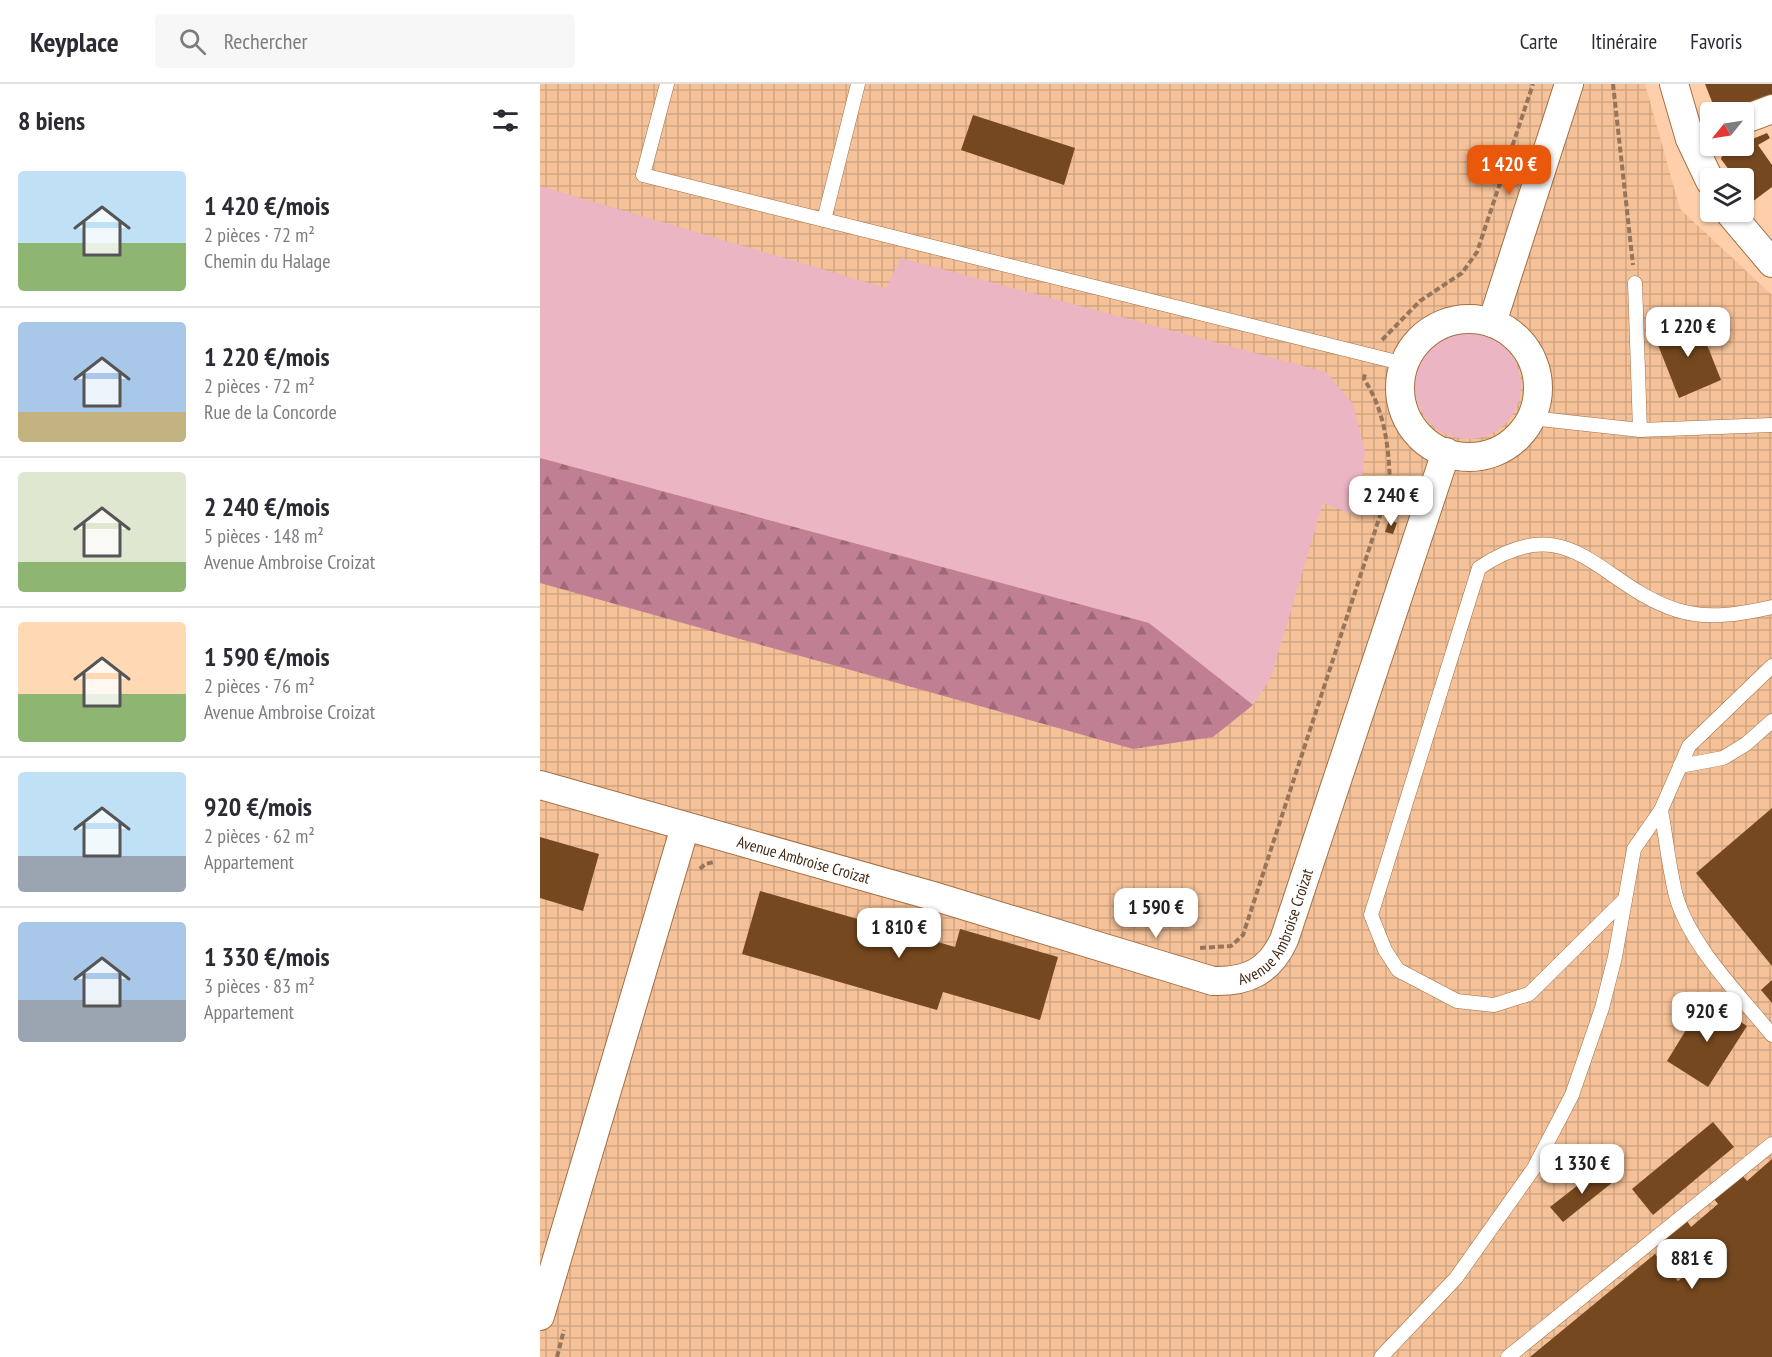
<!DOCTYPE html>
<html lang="fr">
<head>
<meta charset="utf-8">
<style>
	body { margin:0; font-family:"PT Sans Narrow",sans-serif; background:#f7f7f7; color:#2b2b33; height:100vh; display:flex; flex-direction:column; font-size:22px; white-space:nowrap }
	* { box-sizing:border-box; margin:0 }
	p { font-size:20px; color:#7c7c81 }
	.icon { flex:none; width:33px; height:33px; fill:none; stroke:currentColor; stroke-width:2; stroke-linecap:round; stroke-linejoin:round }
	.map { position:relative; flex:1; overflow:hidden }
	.side { display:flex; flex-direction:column; background:#fff; width:540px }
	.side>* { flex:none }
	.needle { width:39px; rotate:240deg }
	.tools { position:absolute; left:1160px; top:18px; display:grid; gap:12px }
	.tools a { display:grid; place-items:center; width:54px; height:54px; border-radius:6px; background:#fff; box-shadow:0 2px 4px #0004; font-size:30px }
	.price { position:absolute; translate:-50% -51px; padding:0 14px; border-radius:12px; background:#fff; color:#222; font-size:20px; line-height:39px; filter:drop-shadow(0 2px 3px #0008) }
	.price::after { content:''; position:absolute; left:50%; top:36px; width:18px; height:14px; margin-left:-9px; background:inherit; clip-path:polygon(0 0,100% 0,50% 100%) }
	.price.active { background:#ea580c; color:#fff }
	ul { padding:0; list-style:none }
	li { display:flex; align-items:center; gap:18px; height:150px; padding:0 18px }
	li+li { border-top:2px solid #e1e1e2 }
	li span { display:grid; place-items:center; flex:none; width:168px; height:120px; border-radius:6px; color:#555 }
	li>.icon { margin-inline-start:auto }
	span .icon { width:72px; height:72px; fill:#fffc; stroke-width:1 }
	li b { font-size:26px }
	h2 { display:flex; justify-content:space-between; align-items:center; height:72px; padding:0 18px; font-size:26px }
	header { display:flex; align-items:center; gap:36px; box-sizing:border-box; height:84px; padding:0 30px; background:#fff; border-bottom:2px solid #e1e1e2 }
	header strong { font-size:28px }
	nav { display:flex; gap:33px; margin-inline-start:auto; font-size:21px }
	.search { width:420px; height:54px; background:#f7f7f7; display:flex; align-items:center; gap:15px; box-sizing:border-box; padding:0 21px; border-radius:6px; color:#7c7c81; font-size:22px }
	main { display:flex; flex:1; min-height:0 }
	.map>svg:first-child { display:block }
	.industrial { fill:url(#industrial-grid) }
	.green { fill:#ebb5c4 }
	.forest { fill:url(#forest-firs) }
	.building { fill:#76481f }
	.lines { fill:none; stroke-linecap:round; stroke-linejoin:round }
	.service-casing { stroke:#a46f42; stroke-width:15 }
	.minor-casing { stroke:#a46f42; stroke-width:30 }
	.path { stroke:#97755a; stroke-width:4; stroke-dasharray:6 3; stroke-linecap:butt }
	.service { stroke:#fff; stroke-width:14 }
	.minor { stroke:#fff; stroke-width:28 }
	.labels { text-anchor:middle; stroke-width:6; stroke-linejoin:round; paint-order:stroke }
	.street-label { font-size:16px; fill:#412a17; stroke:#fecfaa }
</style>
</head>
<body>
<header>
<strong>Keyplace</strong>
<div class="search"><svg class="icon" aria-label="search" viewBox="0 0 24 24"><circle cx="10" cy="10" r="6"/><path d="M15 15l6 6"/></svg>Rechercher</div>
<nav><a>Carte</a><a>Itinéraire</a><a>Favoris</a></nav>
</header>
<main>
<section class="side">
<h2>8 biens<svg class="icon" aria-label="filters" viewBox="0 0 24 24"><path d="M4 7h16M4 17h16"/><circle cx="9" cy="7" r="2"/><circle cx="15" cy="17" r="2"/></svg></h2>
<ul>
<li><span style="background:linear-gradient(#bfe0f5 60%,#8fb573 0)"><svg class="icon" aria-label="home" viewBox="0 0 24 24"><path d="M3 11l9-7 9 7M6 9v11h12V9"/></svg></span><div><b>1 420 €/mois</b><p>2 pièces · 72 m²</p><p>Chemin du Halage</p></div></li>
<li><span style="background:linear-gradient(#a9c7e8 75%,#c2b280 0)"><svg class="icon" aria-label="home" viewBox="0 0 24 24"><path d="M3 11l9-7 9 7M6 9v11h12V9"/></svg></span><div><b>1 220 €/mois</b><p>2 pièces · 72 m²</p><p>Rue de la Concorde</p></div></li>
<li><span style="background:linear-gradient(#dfe7d0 75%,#8fb573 0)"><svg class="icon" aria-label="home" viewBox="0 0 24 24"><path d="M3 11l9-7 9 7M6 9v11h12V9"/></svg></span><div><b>2 240 €/mois</b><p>5 pièces · 148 m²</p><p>Avenue Ambroise Croizat</p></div></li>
<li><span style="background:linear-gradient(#ffd9b3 60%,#8fb573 0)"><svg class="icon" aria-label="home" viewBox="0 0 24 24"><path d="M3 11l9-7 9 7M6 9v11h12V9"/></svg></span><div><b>1 590 €/mois</b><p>2 pièces · 76 m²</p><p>Avenue Ambroise Croizat</p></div></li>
<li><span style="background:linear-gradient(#bfe0f5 70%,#9aa5b1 0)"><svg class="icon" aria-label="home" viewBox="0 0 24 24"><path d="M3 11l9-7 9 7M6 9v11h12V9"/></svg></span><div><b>920 €/mois</b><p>2 pièces · 62 m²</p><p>Appartement</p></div></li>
<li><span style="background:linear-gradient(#a9c7e8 65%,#9aa5b1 0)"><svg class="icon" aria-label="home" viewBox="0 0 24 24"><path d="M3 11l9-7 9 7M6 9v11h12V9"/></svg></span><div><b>1 330 €/mois</b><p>3 pièces · 83 m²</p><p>Appartement</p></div></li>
</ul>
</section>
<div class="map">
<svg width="1232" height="1273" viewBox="0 0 1232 1273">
	<defs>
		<pattern id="industrial-grid" width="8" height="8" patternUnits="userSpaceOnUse" patternTransform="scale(1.5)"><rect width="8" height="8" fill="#f4c198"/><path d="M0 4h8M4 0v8" fill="none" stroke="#d2a682"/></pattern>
		<pattern id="forest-firs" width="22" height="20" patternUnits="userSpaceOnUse" patternTransform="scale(1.5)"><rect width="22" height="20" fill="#c07f93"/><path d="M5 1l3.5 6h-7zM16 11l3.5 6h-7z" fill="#9e6877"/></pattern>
	</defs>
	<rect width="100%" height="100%" fill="#fecfaa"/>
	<!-- industrial -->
	<polygon class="industrial" points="0,0 1105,0 1140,125 1232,211 1232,1273 0,1273"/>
	<!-- green -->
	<g class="green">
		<polygon points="0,102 346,204 361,174 786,288 813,320 825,367 818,432 783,419 731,593 713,621 609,539 0,374"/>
		<circle cx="928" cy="302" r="53"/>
	</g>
	<!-- forest -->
	<polygon class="forest" points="0,374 609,539 713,621 673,653 593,665 0,499"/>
	<!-- building -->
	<g class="building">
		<polygon points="1165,0 1232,0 1232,10 1184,28 1176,28"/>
		<polygon points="433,31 535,64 524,101 421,66"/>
		<polygon points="1227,49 1230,54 1218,61 1232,81 1232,103 1212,118 1203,105 1203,94 1195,94 1181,75 1184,66 1203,62 1203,59"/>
		<polygon points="1156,233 1181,296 1139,314 1114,251"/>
		<polygon points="849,436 857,439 853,450 845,448"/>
		<polygon points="1232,724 1232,882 1156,789"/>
		<polygon points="0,753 59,770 43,827 0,814"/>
		<polygon points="220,807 415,863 420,845 518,873 500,936 403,908 397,926 202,870"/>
		<polygon points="1232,896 1232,919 1221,906"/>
		<polygon points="1165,915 1207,942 1168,1003 1127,977"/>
		<polygon points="1173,1038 1194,1063 1113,1131 1092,1105"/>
		<polygon points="1232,1075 1232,1273 990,1273 1115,1170 1138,1197 1150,1188 1124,1156 1147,1137 1151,1143 1178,1120 1174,1115 1202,1091 1207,1097"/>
		<polygon points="1061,1083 1073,1098 1023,1138 1010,1123"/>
	</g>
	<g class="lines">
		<!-- service casing -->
		<g class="service-casing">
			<g id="service">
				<polyline points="127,0 103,91 865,280"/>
				<polyline points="284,136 318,0"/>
				<polyline points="1095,199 1100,346"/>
				<polyline points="991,334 1100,346 1232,341"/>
				<polyline points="1140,682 1183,674 1206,660 1232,637"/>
				<path d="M1121 726C1126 754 1129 784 1136 812 1150 862 1200 911 1232 951"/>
				<path d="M1085 815 989 910 954 921 917 917 858 886 845 866 831 831 939 484C1031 421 1060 502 1137 526 1168 536 1201 530 1232 523"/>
				<polyline points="841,1273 916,1194 994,1084 1032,1011 1062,924 1075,873 1094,765 1121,726 1149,662 1232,582"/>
				<polyline points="968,1273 1232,1060"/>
			</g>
		</g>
		<!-- minor casing -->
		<g class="minor-casing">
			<g id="minor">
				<polyline points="1134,0 1150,55 1170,97"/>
				<polyline points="1203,36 1232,25"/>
				<polyline points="1189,128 1232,179"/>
				<circle cx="929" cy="304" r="69"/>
				<polyline points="952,239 1029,0"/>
				<path id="s1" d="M0 701 393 812 673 897C707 898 729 888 744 856L906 368"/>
				<polyline points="0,1232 145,743"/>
			</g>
		</g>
		<!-- path -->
		<g class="path">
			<polyline points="1073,0 1093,181"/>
			<polyline points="842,256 880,217 922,189 937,168 993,0"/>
			<polyline points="160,785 165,780 174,778"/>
			<polyline points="371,836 383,839 384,835"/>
			<path d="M660 864 691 862 703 851 850 401C849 364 845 327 824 295L825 289"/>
			<polyline points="17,1273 24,1246"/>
		</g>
		<!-- service -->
		<use href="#service" class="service"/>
		<!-- minor -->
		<use href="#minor" class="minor"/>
	</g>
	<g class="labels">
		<!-- street labels -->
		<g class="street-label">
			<text dy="6" stroke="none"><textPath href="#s1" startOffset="274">Avenue Ambroise Croizat</textPath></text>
			<text dy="6" stroke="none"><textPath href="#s1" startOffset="795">Avenue Ambroise Croizat</textPath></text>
		</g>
	</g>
</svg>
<div class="tools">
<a><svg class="needle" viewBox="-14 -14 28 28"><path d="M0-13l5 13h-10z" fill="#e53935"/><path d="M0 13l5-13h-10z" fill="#7c7c81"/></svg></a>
<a><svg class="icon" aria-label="layers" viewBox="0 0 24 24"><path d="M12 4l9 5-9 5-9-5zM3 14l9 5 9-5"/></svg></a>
</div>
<b class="price active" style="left:969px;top:112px">1 420 €</b>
<b class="price" style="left:1148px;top:274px">1 220 €</b>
<b class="price" style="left:851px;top:443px">2 240 €</b>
<b class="price" style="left:616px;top:855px">1 590 €</b>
<b class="price" style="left:359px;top:875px">1 810 €</b>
<b class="price" style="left:1167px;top:959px">920 €</b>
<b class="price" style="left:1042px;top:1111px">1 330 €</b>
<b class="price" style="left:1152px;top:1206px">881 €</b>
</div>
</main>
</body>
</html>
